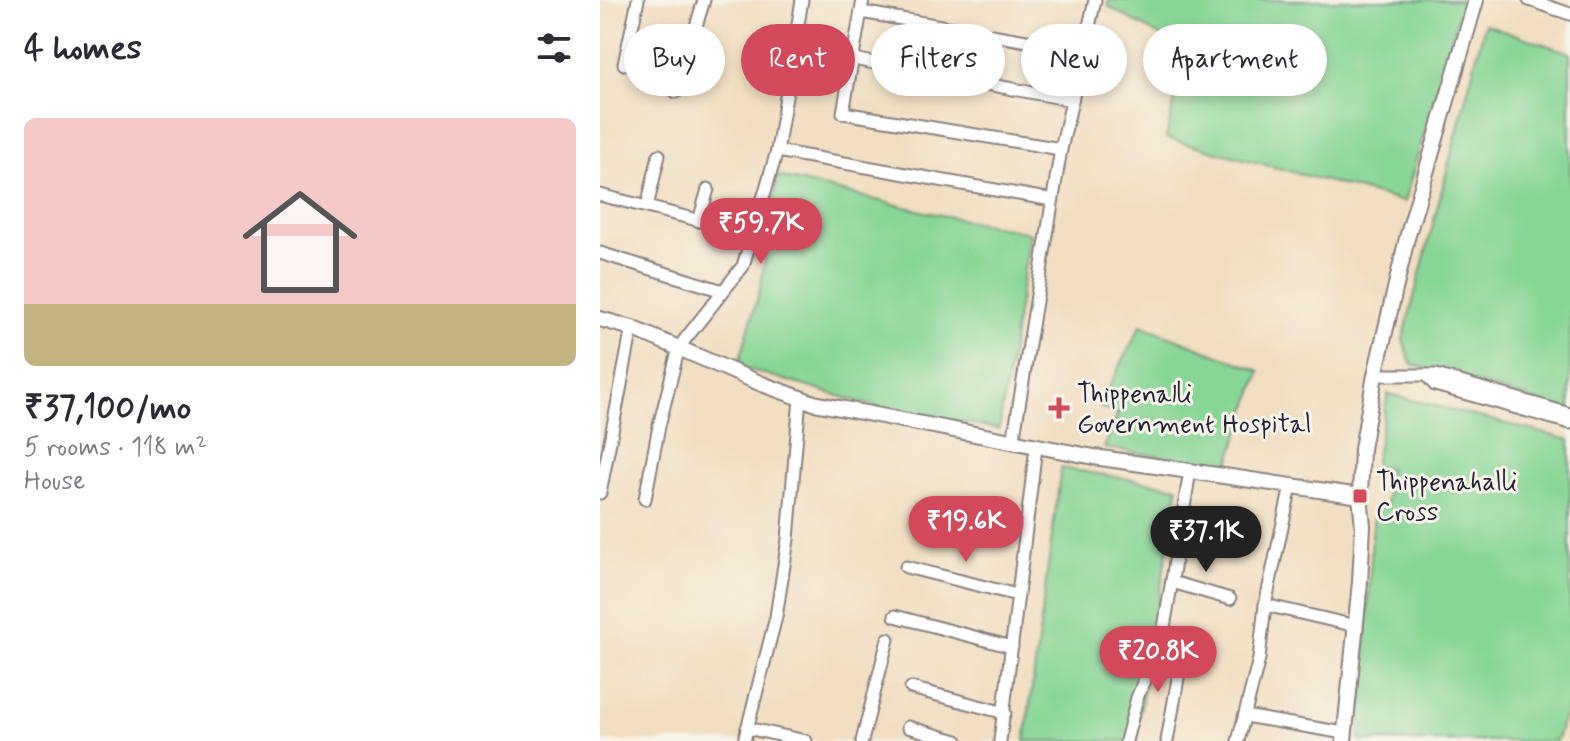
<!DOCTYPE html>
<html lang="en">
<head>
<meta charset="utf-8">
<style>
	body { margin:0; font-family:Mynerve,sans-serif; background:#f7f7f7; color:#2b2b33; height:100vh; display:flex; flex-direction:column; font-size:30px; white-space:nowrap }
	* { box-sizing:border-box; margin:0 }
	p { font-size:26px; color:#7c7c81 }
	.icon { flex:none; width:44px; height:44px; fill:none; stroke:currentColor; stroke-width:2; stroke-linecap:round; stroke-linejoin:round }
	.map { position:relative; flex:1; overflow:hidden }
	.panel { display:flex; flex-direction:column; background:#fff; width:600px }
	.panel>* { flex:none }
	.hud { position:absolute; left:24px; top:24px; width:760px; height:72px; display:flex; gap:16px }
	.price { position:absolute; translate:-50% -68px; padding:0 18px; border-radius:28px; background:#d1495b; color:#fff; font-size:26px; line-height:52px; filter:drop-shadow(0 2px 4px #0008) }
	.price::after { content:''; position:absolute; left:50%; top:48px; width:24px; height:18px; margin-left:-12px; background:inherit; clip-path:polygon(0 0,100% 0,50% 100%) }
	.price.current { background:#222; color:#fff }
	ul { padding:0; list-style:none }
	li { display:grid; align-content:center; gap:16px; height:424px; padding:0 24px }
	li span { display:grid; place-items:center; height:248px; border-radius:12px; color:#555 }
	li>.icon { margin-inline-start:auto }
	span .icon { width:144px; height:144px; fill:#fffc; stroke-width:1 }
	li b { font-size:34px }
	h2 { display:flex; justify-content:space-between; align-items:center; height:96px; padding:0 24px; font-size:34px }
	.chip { padding:0 28px; border-radius:36px; background:#fff; box-shadow:0 4px 12px #0003; font-size:28px; line-height:72px }
	.chip.current { background:#d1495b; color:#fff }
	main { display:flex; flex:1; min-height:0 }
	.map>svg:first-child { display:block }
	.green { fill:#88d695; stroke:#557c68; stroke-width:2 }
	.lines { fill:none; stroke-linecap:round; stroke-linejoin:round }
	.minor-casing { stroke:#8a807e; stroke-width:15 }
	.tertiary-casing { stroke:#8a807e; stroke-width:18 }
	.minor { stroke:#fff; stroke-width:11 }
	.tertiary { stroke:#fff; stroke-width:14 }
	.poi-dot { fill:#d1495b; stroke:#f7f3e8; stroke-width:3 }
	.labels { text-anchor:middle; stroke-width:6; stroke-linejoin:round; paint-order:stroke }
	.poi-label { font-size:26px; fill:#22223b; stroke:#f7f3e8; text-anchor:start }
</style>
</head>
<body>
<main>
<section class="panel">
<h2>4 homes<svg class="icon" aria-label="filters" viewBox="0 0 24 24"><path d="M4 7h16M4 17h16"/><circle cx="9" cy="7" r="2"/><circle cx="15" cy="17" r="2"/></svg></h2>
<ul>
<li><span style="background:linear-gradient(#f6c9c9 75%,#c2b280 0)"><svg class="icon" aria-label="home" viewBox="0 0 24 24"><path d="M3 11l9-7 9 7M6 9v11h12V9"/></svg></span><div><b>₹37,100/mo</b><p>5 rooms · 118 m²</p><p>House</p></div></li>
</ul>
</section>
<div class="map">
<svg width="970" height="741" viewBox="0 0 970 741">
	<rect width="100%" height="100%" fill="#f7f3e8"/>
	<filter id="ink" filterUnits="userSpaceOnUse"><feTurbulence type="fractalNoise" baseFrequency=".0125" numOctaves="2"/><feDisplacementMap in="SourceGraphic" scale="16" xChannelSelector="R" yChannelSelector="G"/><feConvolveMatrix kernelMatrix="1 2 1 2 8 2 1 2 1" color-interpolation-filters="sRGB"/></filter>
	<filter id="wash" filterUnits="userSpaceOnUse"><feTurbulence type="fractalNoise" baseFrequency=".006" numOctaves="4" result="noise"/><feDisplacementMap in="SourceGraphic" scale="32" xChannelSelector="R" yChannelSelector="G"/><feGaussianBlur stdDeviation="1.8" result="paint"/><feColorMatrix in="noise" values="0 0 0 0 0 0 0 0 0 0 0 0 0 0 0 0 0 1.4 0 .05"/><feComposite in="paint" operator="in"/></filter>
	<g filter="url(#wash)">
		<rect width="100%" height="100%" fill="#f2dec0"/>
		<!-- green -->
		<g class="green">
			<polygon points="509,0 863,0 804,202 566,138 586,51 508,6"/>
			<polygon points="885,24 970,53 970,411 811,364 803,340"/>
			<polygon points="177,176 326,212 430,233 399,429 266,404 138,366 161,286"/>
			<polygon points="541,325 660,371 628,466 504,448 518,414 499,407"/>
			<polygon points="788,394 970,440 970,699 956,741 760,741 774,507 786,508 789,469 774,467"/>
			<polygon points="461,468 578,487 535,741 425,741"/>
		</g>
	</g>
	<g filter="url(#ink)">
		<g class="lines">
			<!-- minor casing -->
			<g class="minor-casing">
				<g id="minor">
					<polyline points="263,0 243,113 461,149"/>
					<polyline points="929,0 970,14"/>
					<polyline points="261,12 484,51"/>
					<polyline points="253,59 472,100"/>
					<polyline points="24,64 38,0"/>
					<polyline points="76,92 104,0"/>
					<polyline points="177,151 452,200"/>
					<polyline points="0,195 152,234"/>
					<polyline points="47,207 59,155"/>
					<polyline points="99,221 108,189"/>
					<polyline points="0,253 123,291"/>
					<polyline points="775,375 836,375 970,414"/>
					<polyline points="827,376 835,385 970,423"/>
					<polyline points="413,442 461,149 495,0"/>
					<polyline points="0,493 32,328"/>
					<polyline points="45,499 59,426 79,347 143,266 177,151 202,0"/>
					<polyline points="306,567 417,595"/>
					<polyline points="572,582 630,599"/>
					<polyline points="665,605 756,626"/>
					<polyline points="295,616 412,647"/>
					<polyline points="561,639 581,644 583,650 567,741"/>
					<polyline points="311,688 405,713"/>
					<polyline points="645,716 744,733"/>
					<polyline points="308,727 357,741"/>
					<polyline points="147,728 206,741"/>
					<polyline points="144,741 176,617 188,539 200,398"/>
					<polyline points="262,741 288,639"/>
					<polyline points="400,741 436,447"/>
					<polyline points="526,741 537,698 563,634 590,471"/>
					<polyline points="638,741 659,659 665,605 691,486"/>
				</g>
			</g>
			<!-- tertiary casing -->
			<g class="tertiary-casing">
				<g id="tertiary">
					<polyline points="0,319 32,328 162,384 214,403 494,457 760,496"/>
					<polyline points="744,741 760,582 763,526 760,496 762,449 775,375 807,238 876,0"/>
				</g>
			</g>
			<!-- minor -->
			<use href="#minor" class="minor"/>
			<!-- tertiary -->
			<use href="#tertiary" class="tertiary"/>
		</g>
	</g>
	<!-- markers -->
	<g class="poi-dot">
		<path d="M455 396h8v8h8v8h-8v8h-8v-8h-8v-8h8z"/>
		<rect x="752" y="488" width="16" height="16" rx="4"/>
	</g>
	<g class="labels">
		<!-- poi labels -->
		<g class="poi-label">
			<text x="477" y="402">Thippenalli<tspan x="477" dy="30">Government Hospital</tspan></text>
			<text x="776" y="490">Thippenahalli<tspan x="776" dy="30">Cross</tspan></text>
		</g>
	</g>
</svg>
<b class="price" style="left:161px;top:266px">₹59.7K</b>
<b class="price" style="left:366px;top:564px">₹19.6K</b>
<b class="price current" style="left:606px;top:574px">₹37.1K</b>
<b class="price" style="left:558px;top:694px">₹20.8K</b>
<div class="hud">
<a class="chip">Buy</a>
<a class="chip current">Rent</a>
<a class="chip">Filters</a>
<a class="chip">New</a>
<a class="chip">Apartment</a>
</div>
</div>
</main>
</body>
</html>
